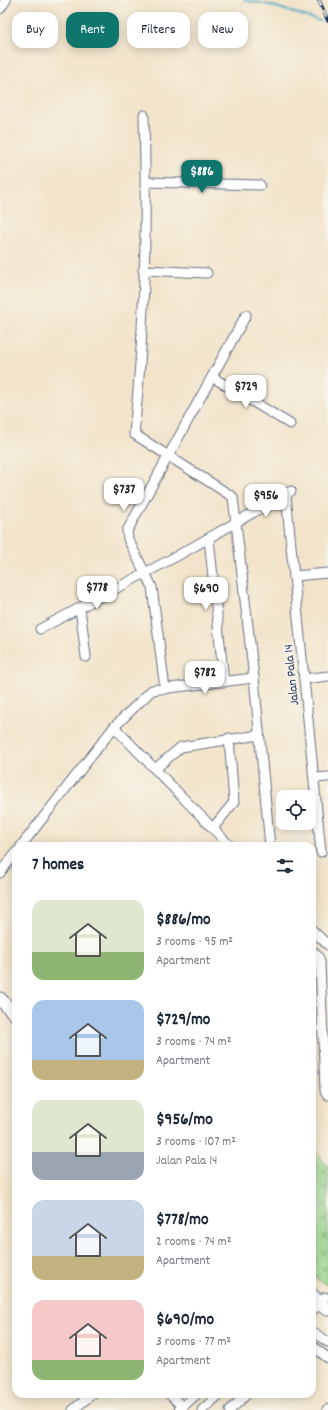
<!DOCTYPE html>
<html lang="en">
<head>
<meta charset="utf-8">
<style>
	body { margin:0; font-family:Dekko,sans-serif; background:#f6f6f7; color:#1f2937; height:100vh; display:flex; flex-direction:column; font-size:15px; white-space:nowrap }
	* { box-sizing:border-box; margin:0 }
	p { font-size:13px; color:#747a83 }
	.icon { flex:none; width:22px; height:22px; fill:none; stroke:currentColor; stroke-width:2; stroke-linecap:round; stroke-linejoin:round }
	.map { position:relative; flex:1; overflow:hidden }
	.drawer { position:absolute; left:12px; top:842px; width:304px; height:556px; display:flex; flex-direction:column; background:#fff; border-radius:12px; box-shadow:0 2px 10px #0003 }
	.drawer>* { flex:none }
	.banner { position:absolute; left:12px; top:12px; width:304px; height:36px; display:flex; gap:8px }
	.fabs { position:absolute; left:276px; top:790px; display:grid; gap:8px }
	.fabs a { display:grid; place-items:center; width:40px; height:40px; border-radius:8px; background:#fff; box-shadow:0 2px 10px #0003; font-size:20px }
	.price { position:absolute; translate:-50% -34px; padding:0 9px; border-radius:8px; background:#fff; color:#222; font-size:13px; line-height:26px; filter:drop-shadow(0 1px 2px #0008) }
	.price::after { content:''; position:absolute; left:50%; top:24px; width:12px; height:9px; margin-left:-6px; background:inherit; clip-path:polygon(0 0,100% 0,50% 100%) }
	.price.on { background:#0f766e; color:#fff }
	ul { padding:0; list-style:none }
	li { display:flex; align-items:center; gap:12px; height:100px; padding:0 20px }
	li span { display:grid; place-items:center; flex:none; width:112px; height:80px; border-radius:12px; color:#555 }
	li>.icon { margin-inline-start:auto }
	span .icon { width:48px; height:48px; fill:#fffc; stroke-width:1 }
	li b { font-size:17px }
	h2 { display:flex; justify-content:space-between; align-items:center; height:48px; padding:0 20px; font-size:17px }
	.tag { padding:0 14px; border-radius:12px; background:#fff; box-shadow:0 2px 10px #0003; font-size:14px; line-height:36px }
	.tag.on { background:#0f766e; color:#fff }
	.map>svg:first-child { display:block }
	.cemetery { fill:url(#cemetery-stones); stroke:#598274 }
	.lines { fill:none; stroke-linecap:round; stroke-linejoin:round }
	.stream { stroke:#46aac6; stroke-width:2 }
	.minor-casing { stroke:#666e84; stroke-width:11 }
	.highway-casing { stroke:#666e84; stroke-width:15 }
	.minor { stroke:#fff; stroke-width:9 }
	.highway { stroke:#fff; stroke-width:13 }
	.rail-casing { stroke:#1b2f5e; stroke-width:3.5 }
	.rail { stroke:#f7f3e8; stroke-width:2; stroke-dasharray:6; stroke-linecap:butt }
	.labels { text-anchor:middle; stroke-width:4; stroke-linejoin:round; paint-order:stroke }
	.street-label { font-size:13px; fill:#1b2f5e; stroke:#f7f3e8 }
</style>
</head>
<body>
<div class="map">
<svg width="328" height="1410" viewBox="0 0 328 1410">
	<defs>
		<pattern id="cemetery-stones" width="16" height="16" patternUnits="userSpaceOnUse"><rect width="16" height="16" fill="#97d58b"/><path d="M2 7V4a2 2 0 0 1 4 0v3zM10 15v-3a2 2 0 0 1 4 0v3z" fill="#82b77a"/></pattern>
	</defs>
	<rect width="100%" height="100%" fill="#f7f3e8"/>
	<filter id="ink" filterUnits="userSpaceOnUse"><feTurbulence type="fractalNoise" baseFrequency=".025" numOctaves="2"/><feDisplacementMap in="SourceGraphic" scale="8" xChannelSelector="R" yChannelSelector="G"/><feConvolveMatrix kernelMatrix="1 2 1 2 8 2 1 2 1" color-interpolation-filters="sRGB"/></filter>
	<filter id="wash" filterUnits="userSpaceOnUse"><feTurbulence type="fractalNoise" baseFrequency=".012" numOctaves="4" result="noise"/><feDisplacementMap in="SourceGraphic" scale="16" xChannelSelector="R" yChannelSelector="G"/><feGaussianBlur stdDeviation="0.9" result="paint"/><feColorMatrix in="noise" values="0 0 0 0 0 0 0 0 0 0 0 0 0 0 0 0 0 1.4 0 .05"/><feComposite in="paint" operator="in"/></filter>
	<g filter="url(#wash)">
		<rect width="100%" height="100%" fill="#f2e4ca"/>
		<!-- cemetery -->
		<polygon class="cemetery" points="312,1146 328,1167 328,1286 312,1276"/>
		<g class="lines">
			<!-- stream -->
			<polyline class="stream" points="244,0 270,5 320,21"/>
		</g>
	</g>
	<g filter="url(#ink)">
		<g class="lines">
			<!-- minor casing -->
			<g class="minor-casing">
				<g id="minor">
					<polyline points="0,9 6,0"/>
					<path d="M144 115C147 221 145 329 134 434L233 497 254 678 270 846"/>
					<polyline points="146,182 260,185"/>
					<polyline points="143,270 207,273"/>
					<polyline points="212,377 290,424"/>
					<polyline points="286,495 321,852"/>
					<polyline points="209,539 224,682"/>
					<polyline points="294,576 328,573"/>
					<polyline points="80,608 86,657"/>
					<polyline points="40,629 177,556 291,491"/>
					<polyline points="304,679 328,676"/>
					<polyline points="165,689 152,587 128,539 127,531 246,315"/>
					<polyline points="114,727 230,846"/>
					<polyline points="155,769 181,747 259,735"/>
					<polyline points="314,778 328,777"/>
					<polyline points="213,828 234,802 229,738"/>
					<polyline points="21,846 114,727 152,690 254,678"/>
					<polyline points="0,873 16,852"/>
					<polyline points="312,930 328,945"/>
					<polyline points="312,950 319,958 320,963 325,1091 328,1095"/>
					<polyline points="312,1311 325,1297"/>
					<polyline points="316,1334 328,1342"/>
					<polyline points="312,1346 328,1358"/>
					<polyline points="169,1394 183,1407"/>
					<polyline points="73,1410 92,1394"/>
					<polyline points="179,1410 197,1394"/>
					<polyline points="202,1410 220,1394"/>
					<polyline points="230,1410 247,1394"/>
					<polyline points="327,1410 328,1409"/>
				</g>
			</g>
			<!-- highway casing -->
			<g class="highway-casing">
				<g id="highway">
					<polyline points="0,999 16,1015"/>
					<polyline points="312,1295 319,1304 328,1309"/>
				</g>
			</g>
			<!-- minor -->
			<use href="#minor" class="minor"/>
			<!-- highway -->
			<use href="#highway" class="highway"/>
			<!-- rail casing -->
			<g class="rail-casing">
				<polyline id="rail" points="319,0 328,21"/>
			</g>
			<!-- rail -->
			<use href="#rail" class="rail"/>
		</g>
	</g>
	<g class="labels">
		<!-- street labels -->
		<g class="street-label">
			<text transform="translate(290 675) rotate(-96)" y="5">Jalan Pala 14</text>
		</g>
	</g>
</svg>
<div class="fabs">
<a><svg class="icon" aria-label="locate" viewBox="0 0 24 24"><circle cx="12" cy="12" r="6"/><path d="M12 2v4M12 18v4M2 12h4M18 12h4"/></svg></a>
</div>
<b class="price on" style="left:202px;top:194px">$886</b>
<b class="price" style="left:246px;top:409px">$729</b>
<b class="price" style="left:124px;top:512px">$737</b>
<b class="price" style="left:266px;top:518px">$956</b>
<b class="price" style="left:97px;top:610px">$778</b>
<b class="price" style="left:206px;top:611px">$690</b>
<b class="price" style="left:205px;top:695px">$782</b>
<div class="banner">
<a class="tag">Buy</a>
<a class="tag on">Rent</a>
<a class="tag">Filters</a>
<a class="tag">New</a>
</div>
<section class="drawer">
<h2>7 homes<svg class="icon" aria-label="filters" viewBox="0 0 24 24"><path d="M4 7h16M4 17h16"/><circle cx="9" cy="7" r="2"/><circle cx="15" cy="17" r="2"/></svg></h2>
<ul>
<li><span style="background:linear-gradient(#dfe7d0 65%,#8fb573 0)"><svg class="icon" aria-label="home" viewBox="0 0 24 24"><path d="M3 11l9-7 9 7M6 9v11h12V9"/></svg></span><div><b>$886/mo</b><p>3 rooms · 95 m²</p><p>Apartment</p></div></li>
<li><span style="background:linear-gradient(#a9c7e8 75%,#c2b280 0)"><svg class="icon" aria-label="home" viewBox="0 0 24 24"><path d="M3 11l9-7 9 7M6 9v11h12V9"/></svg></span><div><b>$729/mo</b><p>3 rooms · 74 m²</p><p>Apartment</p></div></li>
<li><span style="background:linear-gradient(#dfe7d0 65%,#9aa5b1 0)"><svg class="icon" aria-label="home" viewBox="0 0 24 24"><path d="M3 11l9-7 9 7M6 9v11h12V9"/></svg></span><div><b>$956/mo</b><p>3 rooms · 107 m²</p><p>Jalan Pala 14</p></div></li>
<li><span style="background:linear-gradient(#c9d6e8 70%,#c2b280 0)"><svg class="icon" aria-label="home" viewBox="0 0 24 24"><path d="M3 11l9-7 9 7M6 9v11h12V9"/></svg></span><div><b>$778/mo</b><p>2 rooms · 74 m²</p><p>Apartment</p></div></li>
<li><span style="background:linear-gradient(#f6c9c9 75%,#8fb573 0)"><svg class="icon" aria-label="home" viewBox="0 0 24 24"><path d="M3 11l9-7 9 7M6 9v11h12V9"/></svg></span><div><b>$690/mo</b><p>3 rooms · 77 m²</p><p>Apartment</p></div></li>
</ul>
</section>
</div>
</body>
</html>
